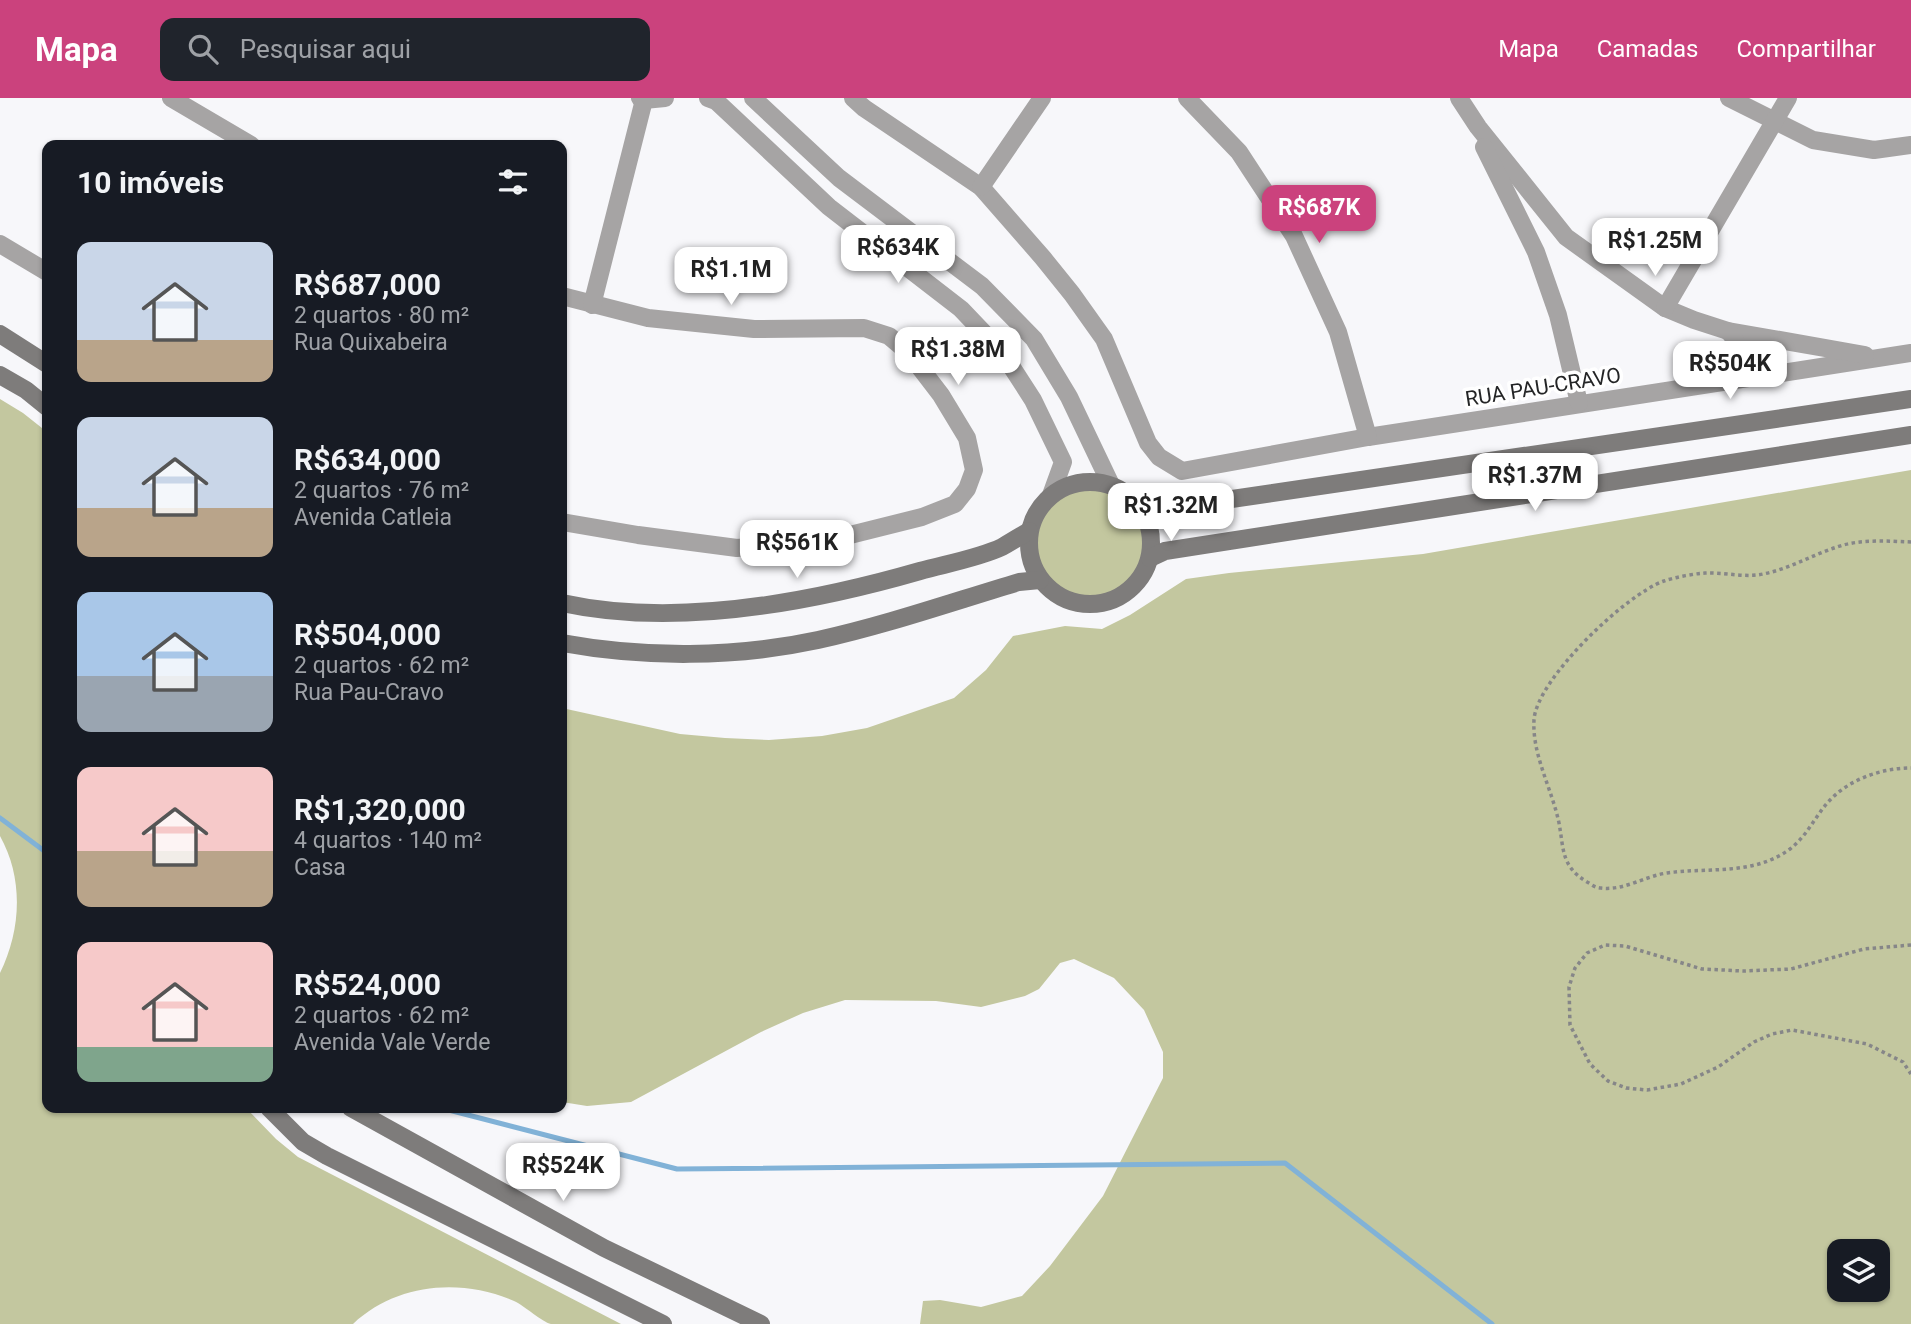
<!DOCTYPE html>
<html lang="pt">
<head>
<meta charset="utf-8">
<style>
	body { margin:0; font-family:Roboto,sans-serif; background:#20242c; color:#f1f3f6; height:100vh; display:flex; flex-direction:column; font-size:26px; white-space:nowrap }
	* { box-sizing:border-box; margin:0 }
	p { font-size:23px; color:#9ea1a6 }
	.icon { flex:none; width:38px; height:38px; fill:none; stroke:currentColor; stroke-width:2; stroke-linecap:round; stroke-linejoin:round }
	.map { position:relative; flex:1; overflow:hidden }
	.sheet { position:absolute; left:42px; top:42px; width:525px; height:973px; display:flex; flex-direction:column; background:#171b24; border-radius:14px; box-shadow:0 2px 5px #0004 }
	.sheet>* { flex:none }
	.controls { position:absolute; left:1827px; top:1141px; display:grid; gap:14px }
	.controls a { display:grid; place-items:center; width:63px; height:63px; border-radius:14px; background:#171b24; box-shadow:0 2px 5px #0004; font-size:35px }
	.price { position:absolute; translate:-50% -60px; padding:0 16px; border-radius:14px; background:#fff; color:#222; font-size:23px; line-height:46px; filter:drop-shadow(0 2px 4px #0008) }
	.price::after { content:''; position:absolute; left:50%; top:42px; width:21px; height:16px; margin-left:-10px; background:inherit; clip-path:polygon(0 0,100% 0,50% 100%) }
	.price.active { background:#cb427d; color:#fff }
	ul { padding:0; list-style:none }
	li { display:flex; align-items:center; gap:21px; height:175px; padding:0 35px }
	li span { display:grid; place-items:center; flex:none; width:196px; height:140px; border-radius:14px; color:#555 }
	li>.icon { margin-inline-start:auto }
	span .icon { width:84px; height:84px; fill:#fffc; stroke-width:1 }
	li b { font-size:30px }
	h2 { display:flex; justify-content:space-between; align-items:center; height:84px; padding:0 35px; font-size:30px }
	header { display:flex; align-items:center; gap:42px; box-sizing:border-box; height:98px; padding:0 35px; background:#cb427d; color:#fff }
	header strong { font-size:33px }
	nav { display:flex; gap:38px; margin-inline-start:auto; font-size:24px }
	.search { width:490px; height:63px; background:#20242c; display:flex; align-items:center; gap:18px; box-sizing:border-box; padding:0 24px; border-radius:14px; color:#9ea1a6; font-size:26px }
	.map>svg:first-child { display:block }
	.green { fill:#c3c79f; fill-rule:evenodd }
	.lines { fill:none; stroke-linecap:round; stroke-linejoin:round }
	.stream { stroke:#81b2d7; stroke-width:5 }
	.path { stroke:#868688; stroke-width:3.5; stroke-dasharray:3.5 3.5; stroke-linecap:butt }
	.street { stroke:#a6a4a4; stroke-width:18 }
	.secondary { stroke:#7e7c7b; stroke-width:18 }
	.labels { text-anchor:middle; stroke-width:7; stroke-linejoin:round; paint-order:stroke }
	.street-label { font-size:21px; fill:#242526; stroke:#fff }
</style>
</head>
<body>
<header>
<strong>Mapa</strong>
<div class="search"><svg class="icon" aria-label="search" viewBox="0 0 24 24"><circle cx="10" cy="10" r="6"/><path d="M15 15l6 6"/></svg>Pesquisar aqui</div>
<nav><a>Mapa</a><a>Camadas</a><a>Compartilhar</a></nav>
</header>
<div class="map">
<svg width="1911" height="1226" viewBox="0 0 1911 1226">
	<rect width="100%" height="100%" fill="#f7f7fa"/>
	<!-- green -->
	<g class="green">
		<path d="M0 301 23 315 47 334V1010H246L276 1041 298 1059 621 1226C605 1226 563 1226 551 1226 542 1224 525 1208 514 1203 461 1180 397 1185 353 1226H0V875C21 832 24 781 0 738Z"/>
		<path d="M1911 372V1226H920L923 1203 940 1202 981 1209 1022 1198 1050 1168 1103 1098 1163 980V954L1144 912 1114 880 1074 861 1060 865 1039 891 1025 898 981 909 936 903 845 902 803 915 761 934 631 1004 587 1008 562 1004V610L680 636 725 640 769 642 822 638 867 630 954 600 986 572 1013 538 1065 528 1102 531 1130 517 1186 481 1229 475 1423 456ZM1878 1153V1192H1839V1153Z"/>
		<circle cx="1090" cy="445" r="54"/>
	</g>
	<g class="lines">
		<!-- stream -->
		<g class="stream">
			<polyline points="0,720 47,755"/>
			<polyline points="441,1010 677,1071 1285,1065 1492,1226"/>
		</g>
		<!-- path -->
		<g class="path">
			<path d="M1911 444C1888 443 1859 441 1837 449 1812 457 1789 471 1763 476 1745 480 1724 474 1705 475 1692 476 1676 479 1664 483 1626 496 1536 582 1534 622 1532 657 1552 691 1559 725 1564 752 1561 768 1587 784 1591 786 1595 790 1601 790 1624 793 1645 778 1667 775 1709 769 1753 778 1790 751 1808 737 1815 718 1830 702 1850 681 1882 670 1911 670"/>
			<polyline points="1911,847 1864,851 1791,871 1743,873 1702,871 1625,848 1605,847 1587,855 1575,870 1569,889 1570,927 1590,966 1608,983 1626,990 1647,992 1681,986 1718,969 1754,944 1772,936 1792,932 1867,946 1903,964 1911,976"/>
		</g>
		<!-- street -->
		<g class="street">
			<polyline points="171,0 251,47"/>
			<polyline points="640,0 644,2 665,0"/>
			<polyline points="708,0 716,3 829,109 961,211 1002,254 1033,302 1063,364 1051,397"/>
			<polyline points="753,0 839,80 982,188 1034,241 1069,299 1111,387"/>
			<polyline points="853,0 864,10 981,89 1043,160 1072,196 1104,241 1148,345 1159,359 1182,373 1368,339 1911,255"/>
			<polyline points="1187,0 1239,54 1294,138 1338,234 1368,339"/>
			<polyline points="1459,0 1478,29 1566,139 1665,210 1694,222 1728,233 1865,257"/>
			<polyline points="1729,0 1813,42 1874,52 1911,47"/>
			<polyline points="1484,49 1536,154 1558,217 1579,305"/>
			<polyline points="981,89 1042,0"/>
			<polyline points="0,146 47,174"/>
			<polyline points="562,198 648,220 754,231 864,230 889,238 908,254 941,297 967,340 974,372 967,391 955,406 922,419 826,443 737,450 638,437 562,424"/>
			<polyline points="592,207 644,2"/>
			<polyline points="1665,210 1788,0"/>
			<path d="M1728 233C1743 248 1741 266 1731 283"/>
		</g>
		<!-- secondary -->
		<g class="secondary">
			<polyline points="0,236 47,266"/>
			<polyline points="0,277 26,292 47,309"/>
			<circle cx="1090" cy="445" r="61"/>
			<polyline points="1141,410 1164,411 1911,301"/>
			<polyline points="1150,460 1165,453 1911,337"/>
			<path d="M562 505C676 530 809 505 920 473 945 466 979 460 1002 449 1011 444 1020 438 1029 433"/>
			<path d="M562 545C644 560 735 560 818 542 886 527 952 504 1019 484L1040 482"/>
			<polyline points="269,1010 303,1044 327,1058 663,1226"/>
			<polyline points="351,1010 604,1150 761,1226"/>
		</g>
	</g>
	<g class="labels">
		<!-- street labels -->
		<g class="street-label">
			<text transform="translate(1543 289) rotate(-9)" y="7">RUA PAU-CRAVO</text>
		</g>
	</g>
</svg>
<div class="controls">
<a><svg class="icon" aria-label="layers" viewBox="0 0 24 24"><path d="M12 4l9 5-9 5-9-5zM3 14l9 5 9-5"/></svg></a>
</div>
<b class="price active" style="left:1319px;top:147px">R$687K</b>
<b class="price" style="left:1655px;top:180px">R$1.25M</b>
<b class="price" style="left:898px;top:187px">R$634K</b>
<b class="price" style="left:731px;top:209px">R$1.1M</b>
<b class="price" style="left:958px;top:289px">R$1.38M</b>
<b class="price" style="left:1730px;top:303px">R$504K</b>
<b class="price" style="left:1535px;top:415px">R$1.37M</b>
<b class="price" style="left:1171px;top:445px">R$1.32M</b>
<b class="price" style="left:797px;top:482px">R$561K</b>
<b class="price" style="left:563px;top:1105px">R$524K</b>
<section class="sheet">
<h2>10 imóveis<svg class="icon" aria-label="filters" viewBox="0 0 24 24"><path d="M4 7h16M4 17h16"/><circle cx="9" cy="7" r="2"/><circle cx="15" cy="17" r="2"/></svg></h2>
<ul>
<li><span style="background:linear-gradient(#c9d6e8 70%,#b9a48a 0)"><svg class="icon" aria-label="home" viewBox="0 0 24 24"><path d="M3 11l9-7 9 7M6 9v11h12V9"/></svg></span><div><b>R$687,000</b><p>2 quartos · 80 m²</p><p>Rua Quixabeira</p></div></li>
<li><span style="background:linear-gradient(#c9d6e8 65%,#b9a48a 0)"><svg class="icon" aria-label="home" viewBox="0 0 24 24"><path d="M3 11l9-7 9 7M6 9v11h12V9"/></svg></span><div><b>R$634,000</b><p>2 quartos · 76 m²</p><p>Avenida Catleia</p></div></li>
<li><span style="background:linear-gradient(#a9c7e8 60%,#9aa5b1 0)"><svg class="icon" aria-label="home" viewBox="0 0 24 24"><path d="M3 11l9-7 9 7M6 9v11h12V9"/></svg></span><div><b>R$504,000</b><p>2 quartos · 62 m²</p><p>Rua Pau-Cravo</p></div></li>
<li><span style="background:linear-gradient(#f6c9c9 60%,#b9a48a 0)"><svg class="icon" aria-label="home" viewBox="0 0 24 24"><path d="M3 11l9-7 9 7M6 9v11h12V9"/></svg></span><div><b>R$1,320,000</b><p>4 quartos · 140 m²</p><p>Casa</p></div></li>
<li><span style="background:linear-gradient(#f6c9c9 75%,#7fa58c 0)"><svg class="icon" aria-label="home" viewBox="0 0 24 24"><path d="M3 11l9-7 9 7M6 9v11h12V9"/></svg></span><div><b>R$524,000</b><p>2 quartos · 62 m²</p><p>Avenida Vale Verde</p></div></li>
</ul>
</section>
</div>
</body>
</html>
